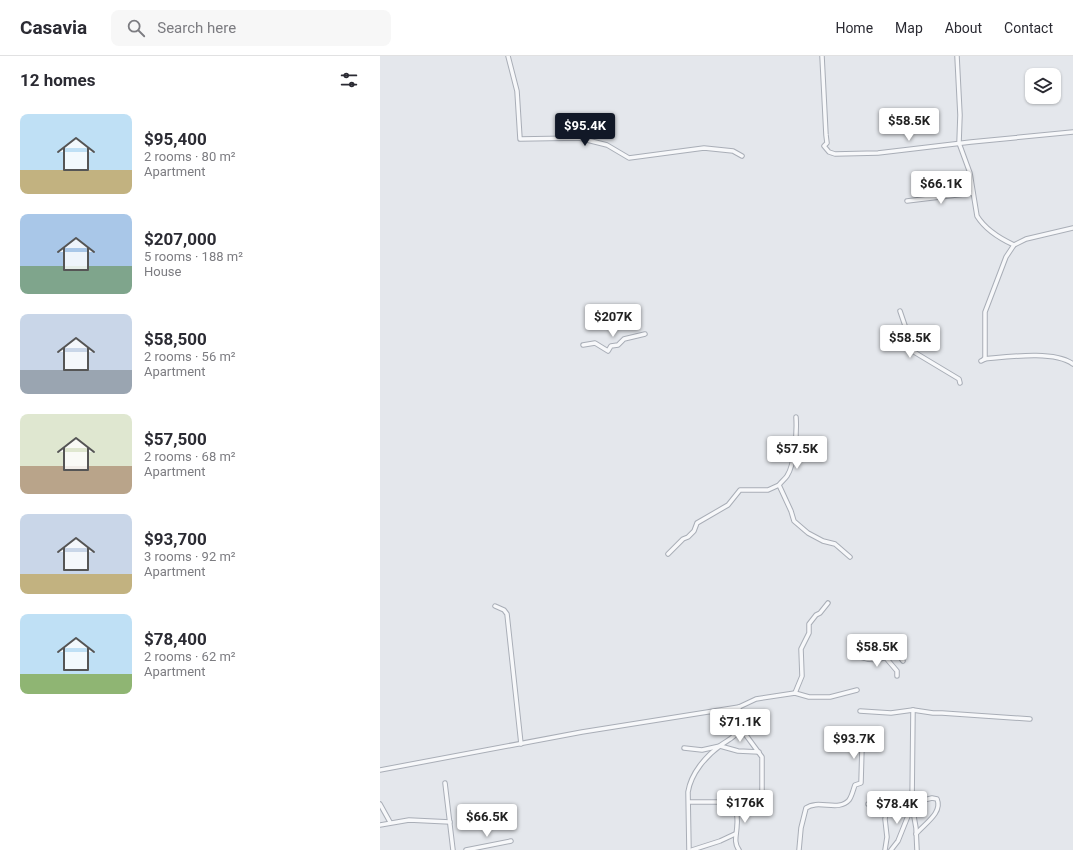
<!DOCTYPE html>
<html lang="en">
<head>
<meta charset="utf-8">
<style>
	body { margin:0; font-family:Roboto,sans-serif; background:#f7f7f7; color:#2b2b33; height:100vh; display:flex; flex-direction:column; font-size:15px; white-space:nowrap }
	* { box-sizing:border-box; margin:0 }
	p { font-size:13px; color:#7c7c81 }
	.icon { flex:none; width:22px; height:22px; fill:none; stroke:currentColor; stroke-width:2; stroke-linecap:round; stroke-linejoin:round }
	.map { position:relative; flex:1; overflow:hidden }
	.side { display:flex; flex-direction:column; background:#fff; width:380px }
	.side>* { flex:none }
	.controls { position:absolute; left:645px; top:12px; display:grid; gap:8px }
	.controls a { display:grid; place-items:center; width:36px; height:36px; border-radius:8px; background:#fff; box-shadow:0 1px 3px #0004; font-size:20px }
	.price { position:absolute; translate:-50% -34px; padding:0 9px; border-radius:4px; background:#fff; color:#222; font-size:13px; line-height:26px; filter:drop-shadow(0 1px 2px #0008) }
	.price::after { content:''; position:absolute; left:50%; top:24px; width:12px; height:9px; margin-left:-6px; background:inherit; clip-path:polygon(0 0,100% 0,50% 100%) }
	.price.selected { background:#111827; color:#fff }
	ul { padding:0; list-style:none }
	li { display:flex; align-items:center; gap:12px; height:100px; padding:0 20px }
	li span { display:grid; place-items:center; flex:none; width:112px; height:80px; border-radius:8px; color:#555 }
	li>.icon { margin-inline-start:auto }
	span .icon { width:48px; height:48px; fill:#fffc; stroke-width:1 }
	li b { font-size:17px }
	h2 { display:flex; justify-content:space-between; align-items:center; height:48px; padding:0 20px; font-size:17px }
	header { display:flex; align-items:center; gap:24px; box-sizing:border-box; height:56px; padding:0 20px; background:#fff; border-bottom:1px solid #e1e1e2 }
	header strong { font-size:19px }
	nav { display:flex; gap:22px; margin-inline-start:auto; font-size:14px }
	.search { width:280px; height:36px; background:#f7f7f7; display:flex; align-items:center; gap:10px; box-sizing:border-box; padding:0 14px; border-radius:8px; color:#7c7c81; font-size:15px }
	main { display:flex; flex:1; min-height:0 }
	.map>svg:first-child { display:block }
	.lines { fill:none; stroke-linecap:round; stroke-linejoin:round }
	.street-casing { stroke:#a9aeb7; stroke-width:5.5 }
	.street { stroke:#f7f8fa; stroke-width:3.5 }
</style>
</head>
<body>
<header>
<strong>Casavia</strong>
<div class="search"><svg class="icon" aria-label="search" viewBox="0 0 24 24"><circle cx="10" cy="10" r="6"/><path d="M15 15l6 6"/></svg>Search here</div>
<nav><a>Home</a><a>Map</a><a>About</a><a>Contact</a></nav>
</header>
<main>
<section class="side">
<h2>12 homes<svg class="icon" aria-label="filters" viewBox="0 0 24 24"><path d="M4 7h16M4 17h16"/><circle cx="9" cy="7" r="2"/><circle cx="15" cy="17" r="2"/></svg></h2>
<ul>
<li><span style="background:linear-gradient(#bfe0f5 70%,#c2b280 0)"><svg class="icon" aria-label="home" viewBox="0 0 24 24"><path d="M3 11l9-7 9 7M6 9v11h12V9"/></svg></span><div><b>$95,400</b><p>2 rooms · 80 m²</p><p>Apartment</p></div></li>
<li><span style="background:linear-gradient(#a9c7e8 65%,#7fa58c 0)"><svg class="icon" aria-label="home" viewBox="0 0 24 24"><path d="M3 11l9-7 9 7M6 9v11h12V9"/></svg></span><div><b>$207,000</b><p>5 rooms · 188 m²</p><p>House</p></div></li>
<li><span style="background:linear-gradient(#c9d6e8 70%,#9aa5b1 0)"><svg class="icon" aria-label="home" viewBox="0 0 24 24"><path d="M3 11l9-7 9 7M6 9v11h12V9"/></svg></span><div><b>$58,500</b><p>2 rooms · 56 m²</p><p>Apartment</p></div></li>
<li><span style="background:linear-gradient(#dfe7d0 65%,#b9a48a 0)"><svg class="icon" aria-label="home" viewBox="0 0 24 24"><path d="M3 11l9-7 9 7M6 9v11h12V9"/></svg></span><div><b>$57,500</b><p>2 rooms · 68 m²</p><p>Apartment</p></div></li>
<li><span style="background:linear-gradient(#c9d6e8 75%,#c2b280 0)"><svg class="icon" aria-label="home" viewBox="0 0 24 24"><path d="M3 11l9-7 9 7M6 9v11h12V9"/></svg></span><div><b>$93,700</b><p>3 rooms · 92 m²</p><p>Apartment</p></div></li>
<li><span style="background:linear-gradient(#bfe0f5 75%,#8fb573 0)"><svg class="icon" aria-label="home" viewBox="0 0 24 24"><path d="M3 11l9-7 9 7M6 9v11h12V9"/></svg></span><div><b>$78,400</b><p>2 rooms · 62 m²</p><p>Apartment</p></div></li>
</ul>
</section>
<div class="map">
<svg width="693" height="794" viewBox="0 0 693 794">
	<rect width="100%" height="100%" fill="#e4e7ec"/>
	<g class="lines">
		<!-- street casing -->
		<g class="street-casing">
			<g id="street">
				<polyline points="128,0 137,35 140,83 199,82 227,89 249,102 324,92 353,95 362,100"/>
				<polyline points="442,0 446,79 447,87 444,90 449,96 455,98 498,97 591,86 693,76"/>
				<path d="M577 0 580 59 579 87 590 117 597 160C605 173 621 183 634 189"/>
				<polyline points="527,145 593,137"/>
				<polyline points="520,255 534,296 579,323 580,327"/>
				<polyline points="203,289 215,287 228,295 231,290 238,289 244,283 265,278"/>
				<path d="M604 303C627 301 674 294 693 308"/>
				<polyline points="601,305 605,303 605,256 626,201 634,189 646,183 693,172"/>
				<path d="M416 361C417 375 415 408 407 420 405 423 401 426 399 429L411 455 414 465 428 477 443 485 455 488 470 501"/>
				<polyline points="288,498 303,483 308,481 314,475 317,467 348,449 360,434 388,434 399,429"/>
				<polyline points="115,550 124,554 127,558 141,688"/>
				<path d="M480 601C499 608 505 598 520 601L523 605"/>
				<polyline points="506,602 517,615 517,620"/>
				<polyline points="415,637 422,620 421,593 429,577 429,568 436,559 440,557 448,547"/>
				<polyline points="533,654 532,749 536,772 537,794"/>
				<polyline points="480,655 511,657 533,654 553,657 562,657 650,663"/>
				<polyline points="304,692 322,694 340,690 358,695 379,696"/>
				<polyline points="0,714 202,676 359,651 376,643 415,637 429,641 450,641 477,634"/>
				<polyline points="65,727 73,794"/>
				<polyline points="309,746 369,746 377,745 380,742 382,736 382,701 360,671"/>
				<path d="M355 746C356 753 358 761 357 769 357 778 353 786 359 794"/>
				<path d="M532 747 552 742 557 743C563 757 544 768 536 778"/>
				<polyline points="0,748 10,766"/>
				<polyline points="488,748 518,749 532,745"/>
				<polyline points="0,769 29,764 70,766"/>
				<polyline points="86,794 131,785"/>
				<path d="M309 794 308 736C311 717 326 700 341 689 348 684 356 681 359 673 361 667 358 658 359 651"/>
				<polyline points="312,794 340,785 355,778"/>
				<path d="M419 794 421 772 426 752C438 743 459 756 469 744 472 740 473 734 475 729L481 727 482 691 478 683"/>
				<polyline points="505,794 507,781 505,763 508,748"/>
				<polyline points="511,794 518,785 532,750"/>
			</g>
		</g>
		<!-- street -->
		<use href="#street" class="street"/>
	</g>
</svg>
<div class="controls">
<a><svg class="icon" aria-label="layers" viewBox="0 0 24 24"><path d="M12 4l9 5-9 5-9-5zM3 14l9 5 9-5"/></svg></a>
</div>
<b class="price" style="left:529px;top:86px">$58.5K</b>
<b class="price selected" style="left:205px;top:91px">$95.4K</b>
<b class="price" style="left:561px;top:149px">$66.1K</b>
<b class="price" style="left:233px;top:282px">$207K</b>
<b class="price" style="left:530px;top:303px">$58.5K</b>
<b class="price" style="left:417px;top:414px">$57.5K</b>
<b class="price" style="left:497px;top:612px">$58.5K</b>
<b class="price" style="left:360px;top:687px">$71.1K</b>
<b class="price" style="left:474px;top:704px">$93.7K</b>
<b class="price" style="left:365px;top:768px">$176K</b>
<b class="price" style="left:517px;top:769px">$78.4K</b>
<b class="price" style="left:107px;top:782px">$66.5K</b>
</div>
</main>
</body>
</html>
